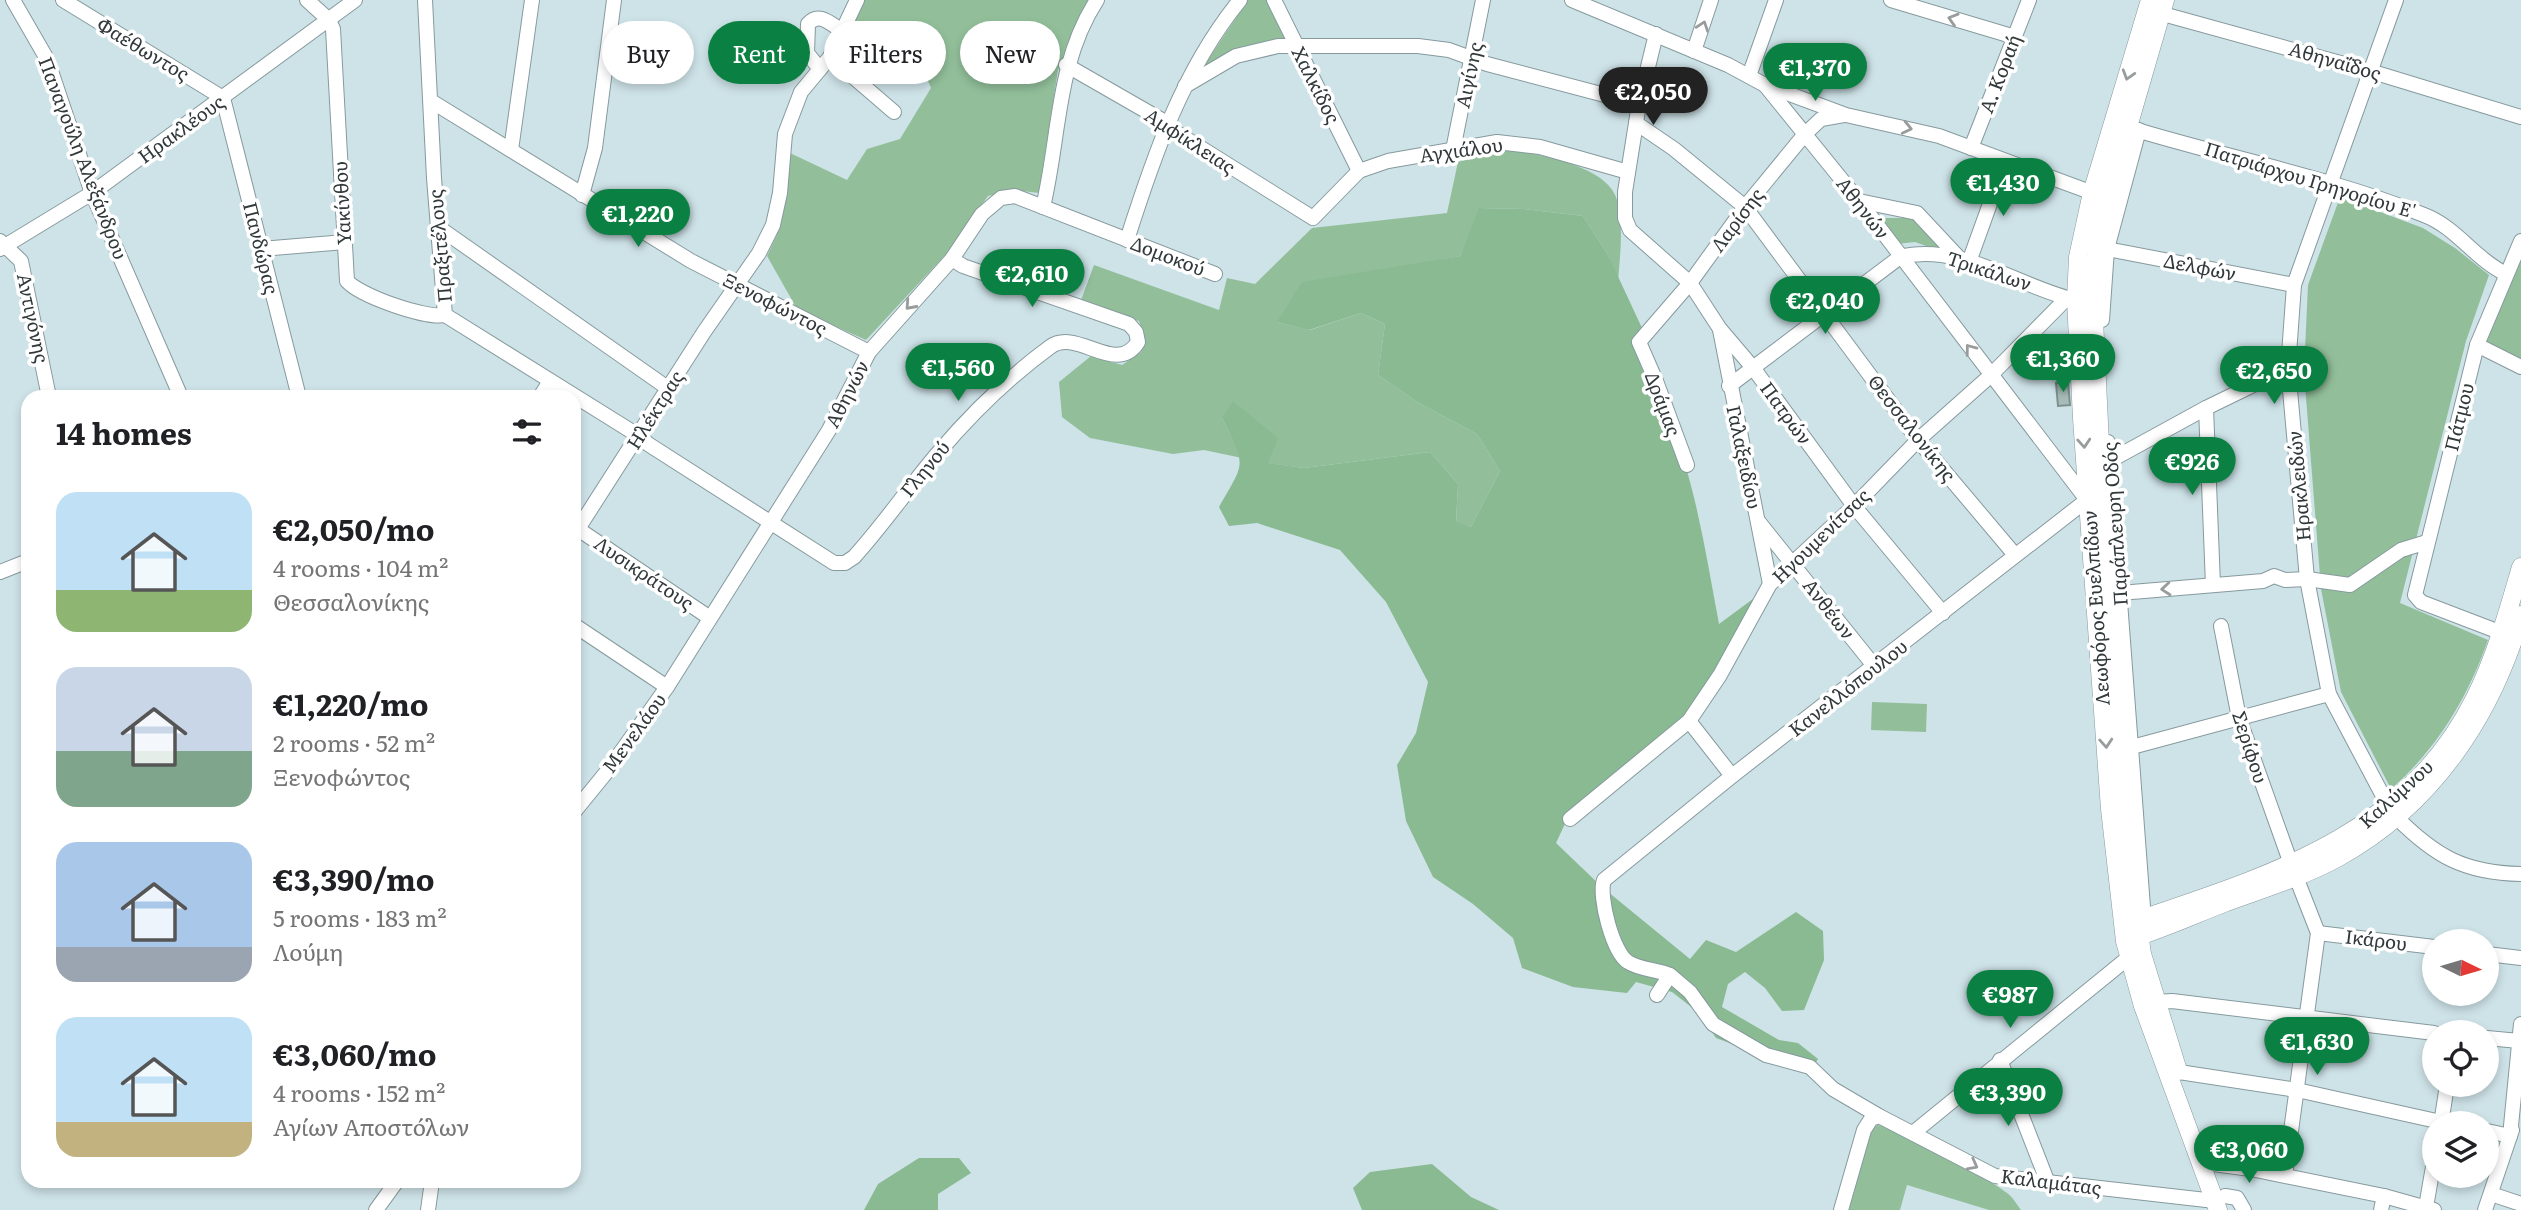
<!DOCTYPE html>
<html lang="en">
<head>
<meta charset="utf-8">
<style>
	body { margin:0; font-family:Literata,serif; background:#f6f6f6; color:#202124; height:100vh; display:flex; flex-direction:column; font-size:26px; white-space:nowrap }
	* { box-sizing:border-box; margin:0 }
	p { font-size:23px; color:#757577 }
	.icon { flex:none; width:38px; height:38px; fill:none; stroke:currentColor; stroke-width:2; stroke-linecap:round; stroke-linejoin:round }
	.map { position:relative; flex:1; overflow:hidden }
	.panel { position:absolute; left:21px; top:390px; width:560px; height:798px; display:flex; flex-direction:column; background:#fff; border-radius:21px; box-shadow:0 4px 10px #0003 }
	.panel>* { flex:none }
	.hud { position:absolute; left:602px; top:21px; width:665px; height:63px; display:flex; gap:14px }
	.needle { width:46px; rotate:95deg }
	.buttons { position:absolute; left:2422px; top:929px; display:grid; gap:14px }
	.buttons a { display:grid; place-items:center; width:77px; height:77px; border-radius:50%; background:#fff; box-shadow:0 4px 10px #0003; font-size:35px }
	.price { position:absolute; translate:-50% -60px; padding:0 16px; border-radius:24px; background:#0b8043; color:#fff; font-size:23px; line-height:46px; filter:drop-shadow(0 2px 4px #0008) }
	.price::after { content:''; position:absolute; left:50%; top:42px; width:21px; height:16px; margin-left:-10px; background:inherit; clip-path:polygon(0 0,100% 0,50% 100%) }
	.price.on { background:#222; color:#fff }
	ul { padding:0; list-style:none }
	li { display:flex; align-items:center; gap:21px; height:175px; padding:0 35px }
	li span { display:grid; place-items:center; flex:none; width:196px; height:140px; border-radius:21px; color:#555 }
	li>.icon { margin-inline-start:auto }
	span .icon { width:84px; height:84px; fill:#fffc; stroke-width:1 }
	li b { font-size:30px }
	h2 { display:flex; justify-content:space-between; align-items:center; height:84px; padding:0 35px; font-size:30px }
	.chip { padding:0 24px; border-radius:32px; background:#fff; box-shadow:0 4px 10px #0003; font-size:24px; line-height:63px }
	.chip.on { background:#0b8043; color:#fff }
	.map>svg:first-child { display:block }
	.green { fill:#92bf9a }
	.forest { fill:#89ba92 }
	.building { fill:#a8bdb9; stroke:#7d918d; stroke-width:2 }
	.lines { fill:none; stroke-linecap:round; stroke-linejoin:round }
	.minor-casing { stroke:#869a9e; stroke-width:16 }
	.major-casing { stroke:#869a9e; stroke-width:19 }
	.minor { stroke:#fff; stroke-width:14 }
	.major { stroke:#fff; stroke-width:18 }
	.oneway { stroke:#989c9d }
	.labels { text-anchor:middle; stroke-width:7; stroke-linejoin:round; paint-order:stroke }
	.street-label { font-size:19px; fill:#31393b; stroke:#fff }
</style>
</head>
<body>
<div class="map">
<svg width="2521" height="1210" viewBox="0 0 2521 1210">
	<rect width="100%" height="100%" fill="#cee3e8"/>
	<!-- green -->
	<g class="green">
		<polygon points="852,0 1091,0 1071,36 1058,70 1039,193 1015,190 988,196 946,254 866,340 797,309 767,256 779,230 787,195 790,153 847,180 867,149 900,139 931,88 905,27 883,60 845,23"/>
		<polygon points="1248,0 1268,0 1287,38 1235,50 1199,73"/>
		<path d="M1508 150C1537 153 1609 166 1617 200 1624 226 1620 255 1618 282L1608 255 1583 216 1523 209 1480 208 1460 256 1399 267 1277 322 1310 330 1361 313 1385 324 1378 375 1419 403 1477 434 1500 471 1471 527 1456 523 1458 484 1430 452 1304 468 1267 463 1222 418 1242 458 1204 450 1173 454 1090 438 1062 417 1059 382 1091 356 1122 365 1141 352 1144 337 1139 321 1080 303 1094 265 1219 310 1227 278 1255 284 1312 228 1447 213 1458 162 1492 151Z"/>
		<path d="M2340 197 2423 228 2455 248 2489 275 2466 341 2400 603 2488 640C2468 697 2437 749 2391 789L2341 692 2321 589 2304 372 2308 285Z"/>
		<polygon points="1878,218 1912,218 1954,256 1915,242 1897,244"/>
		<polygon points="2521,247 2521,361 2483,342"/>
		<polygon points="1872,702 1927,704 1926,732 1871,730"/>
		<path d="M1877 1125C1892 1124 1992 1180 2007 1193 2013 1197 2017 1205 2021 1210H1989L1907 1185 1900 1210H1849L1871 1130Z"/>
	</g>
	<!-- forest -->
	<g class="forest">
		<path d="M1479 208 1523 209 1583 216 1608 255 1642 328C1622 353 1659 394 1670 420 1696 486 1706 555 1719 624L1761 593 1694 710 1569 815 1556 843 1602 887 1690 959 1706 940 1736 952 1796 912 1823 931 1824 960 1804 1010 1782 1011 1765 988 1745 972 1728 984 1722 1007 1779 1040 1798 1043 1818 1059 1814 1066 1797 1068 1716 1038 1699 1013 1672 992 1636 982 1627 993 1573 987 1522 968 1513 938 1473 904 1433 877 1406 821 1397 765 1416 733 1428 682 1386 602 1340 550 1257 523 1229 526 1219 507C1246 460 1246 467 1222 418L1233 401 1278 438 1268 463 1304 468 1430 452 1458 484 1456 522 1471 527 1500 471 1477 434 1419 403 1378 375 1385 324 1361 313 1309 330 1277 322 1302 282 1460 256Z"/>
		<polygon points="919,1158 959,1158 971,1173 938,1194 938,1210 864,1210 878,1184"/>
		<polygon points="1432,1164 1471,1197 1499,1210 1362,1210 1353,1188 1370,1172"/>
	</g>
	<!-- building -->
	<polygon class="building" points="2068,382 2070,405 2058,406 2056,383"/>
	<g class="lines">
		<!-- minor casing -->
		<g class="minor-casing">
			<g id="minor">
				<polyline points="13,0 47,59 92,193 181,397"/>
				<polyline points="63,0 223,98"/>
				<path d="M307 0 329 20 333 29 347 281C360 296 426 319 445 315"/>
				<path d="M425 0 434 178 445 315 639 436 648 444 834 563H845L854 557C884 524 909 487 938 453 972 413 1009 377 1050 347 1077 327 1116 377 1138 342L1136 332 1129 324 963 266 952 259"/>
				<polyline points="1274,0 1359,171"/>
				<polyline points="1572,0 1728,65 1765,85 1846,115 1939,136 2101,196"/>
				<polyline points="1891,0 2015,37"/>
				<polyline points="2152,11 2373,72 2521,117"/>
				<polyline points="1656,34 1639,104 1625,192 1625,218 1630,230 1690,283 1720,329 1754,369 1854,506 1943,613"/>
				<polyline points="1694,51 1711,0"/>
				<polyline points="830,57 894,112"/>
				<polyline points="1066,65 1167,123 1177,133 1313,218 1359,171 1388,161 1497,142 1540,147 1628,172"/>
				<path d="M820 69 807 53 808 24C819 11 831 24 842 31"/>
				<polyline points="1749,76 1776,0"/>
				<polyline points="1185,86 1236,56 1278,46 1418,46 1449,50 1487,64 1639,104"/>
				<polyline points="223,98 299,397"/>
				<polyline points="431,101 691,261 869,352"/>
				<polyline points="1636,123 1674,149 1745,207 1918,440 2015,555"/>
				<path d="M2130 128C2228 158 2329 177 2424 215 2456 227 2475 259 2506 274"/>
				<polyline points="1971,148 2029,0"/>
				<polyline points="511,150 532,0"/>
				<polyline points="1453,150 1483,0"/>
				<polyline points="582,195 595,148 614,0"/>
				<polyline points="1859,201 1917,213 1960,259"/>
				<path d="M1043 207C1060 136 1056 63 1097 0"/>
				<polyline points="438,227 669,389"/>
				<path d="M1127 240C1154 155 1183 70 1240 0"/>
				<polyline points="0,241 21,261 49,397"/>
				<polyline points="0,249 92,193 355,0"/>
				<polyline points="261,249 345,242"/>
				<polyline points="2107,249 2294,285"/>
				<polyline points="1969,262 2005,162"/>
				<polyline points="2102,320 2107,249 2139,130"/>
				<polyline points="1720,330 1770,584"/>
				<polyline points="2477,345 2521,367"/>
				<path d="M1729 386 1900 257C1960 242 2019 287 2075 300"/>
				<polyline points="540,397 550,381"/>
				<polyline points="2206,408 2213,585"/>
				<polyline points="2108,442 2143,907"/>
				<polyline points="1687,465 1656,381 1639,342 1690,283 1745,207 1805,134 1821,119 1844,115"/>
				<polyline points="2102,465 2206,408 2288,368"/>
				<polyline points="1758,521 1875,667"/>
				<polyline points="578,529 710,618"/>
				<polyline points="574,535 704,332 759,253 773,225 780,193 785,134 801,92 830,57 857,0"/>
				<polyline points="0,572 28,561"/>
				<polyline points="2120,593 2263,581 2274,576 2285,580 2307,579 2350,585 2401,550 2427,542"/>
				<polyline points="574,625 667,687"/>
				<polyline points="2221,626 2239,718 2291,864"/>
				<polyline points="2502,633 2421,602 2415,595 2477,345 2521,241"/>
				<polyline points="1689,721 1732,776"/>
				<polyline points="2132,747 2329,694"/>
				<polyline points="2390,804 2383,796 2329,694 2307,579 2288,368 2294,285 2396,0"/>
				<polyline points="574,812 609,769 667,687 829,430 869,352 952,259 982,214 1001,198 1015,196 1215,274"/>
				<path d="M2396 817C2435 856 2464 873 2521 874"/>
				<polyline points="1570,819 1689,721 1720,675 1770,584 1854,506 1918,440 1990,376 2067,298"/>
				<polyline points="2318,933 2434,947"/>
				<polyline points="2487,954 2521,958"/>
				<polyline points="1670,975 1690,992 1713,1024 1766,1055 1810,1067 1833,1089 1879,1116"/>
				<path d="M1657 995 1670 975C1657 969 1640 970 1628 962 1613 953 1598 896 1604 880L1732 776 2087 500 1859 201 1765 85"/>
				<polyline points="2155,1002 2172,1001 2434,1033"/>
				<polyline points="2487,1038 2519,1041"/>
				<polyline points="2000,1060 2048,1183"/>
				<polyline points="2179,1072 2297,1090 2450,1124"/>
				<polyline points="2441,1124 2447,1085"/>
				<polyline points="2487,1131 2510,1136"/>
				<polyline points="1913,1133 2128,958"/>
				<polyline points="2510,1136 2521,1024"/>
				<polyline points="2213,1164 2251,1169 2384,1196 2434,1210"/>
				<polyline points="2285,1175 2318,933 2296,877"/>
				<polyline points="2491,1194 2521,1204"/>
				<polyline points="2225,1196 2237,1198 2244,1210"/>
				<polyline points="2426,1207 2434,1161"/>
				<polyline points="376,1210 397,1181"/>
				<polyline points="428,1210 432,1181"/>
				<polyline points="1841,1210 1864,1130 1871,1119 1879,1116 1995,1176 2215,1201"/>
				<polyline points="2381,1210 2384,1196"/>
				<polyline points="2485,1210 2512,1130"/>
			</g>
		</g>
		<!-- major casing -->
		<g class="major-casing">
			<g id="major">
				<polyline points="2150,0 2092,193 2078,257 2076,300 2082,418 2110,809 2125,941 2143,1006 2218,1210"/>
				<polyline points="2165,0 2107,199 2092,278 2101,465 2129,860 2142,954 2178,1071"/>
				<path d="M2127 924C2264 877 2406 838 2475 698 2496 656 2508 611 2521 567"/>
				<path d="M2130 939C2162 929 2193 915 2224 903 2262 889 2302 877 2337 858 2432 806 2492 716 2521 615"/>
			</g>
		</g>
		<!-- minor -->
		<use href="#minor" class="minor"/>
		<!-- major -->
		<use href="#major" class="major"/>
	</g>
	<!-- one-way arrows -->
	<defs><path id="oneway-chevron" d="M-2-3.5L2.5 0L-2 3.5" fill="none" stroke-width="1.6" stroke-linecap="round" stroke-linejoin="round" transform="scale(1.75)"/></defs>
	<g class="oneway">
		<use href="#oneway-chevron" transform="translate(1953 19) rotate(-163)"/>
		<use href="#oneway-chevron" transform="translate(1703 26) rotate(-71)"/>
		<use href="#oneway-chevron" transform="translate(2128 75) rotate(107)"/>
		<use href="#oneway-chevron" transform="translate(1907 128) rotate(13)"/>
		<use href="#oneway-chevron" transform="translate(910 305) rotate(132)"/>
		<use href="#oneway-chevron" transform="translate(1970 349) rotate(-127)"/>
		<use href="#oneway-chevron" transform="translate(2084 443) rotate(86)"/>
		<use href="#oneway-chevron" transform="translate(2166 589) rotate(175)"/>
		<use href="#oneway-chevron" transform="translate(2106 743) rotate(86)"/>
		<use href="#oneway-chevron" transform="translate(1973 1165) rotate(28)"/>
	</g>
	<g class="labels">
		<!-- street labels -->
		<g class="street-label">
			<text transform="translate(143 49) rotate(31)" y="7">Φαέθωντος</text>
			<text transform="translate(2335 61) rotate(16)" y="7">Αθηναΐδος</text>
			<text transform="translate(2000 74) rotate(-69)" y="7">Α. Κοραή</text>
			<text transform="translate(1469 75) rotate(-78)" y="7">Αιγίνης</text>
			<text transform="translate(1316 85) rotate(63)" y="7">Χαλκίδος</text>
			<text transform="translate(181 129) rotate(-36)" y="7">Ηρακλέους</text>
			<text transform="translate(1190 141) rotate(33)" y="7">Αμφίκλειας</text>
			<text transform="translate(1461 150) rotate(-8)" y="7">Αγχιάλου</text>
			<text transform="translate(83 158) rotate(69)" y="7">Παναγούλη Αλεξάνδρου</text>
			<text transform="translate(2310 180) rotate(17)" y="7">Πατριάρχου Γρηγορίου Ε'</text>
			<text transform="translate(342 203) rotate(-93)" y="7">Υακίνθου</text>
			<text transform="translate(1863 208) rotate(52)" y="7">Αθηνών</text>
			<text transform="translate(1737 220) rotate(-53)" y="7">Λαρίσης</text>
			<text transform="translate(440 246) rotate(-95)" y="7">Πραξιτέλους</text>
			<text transform="translate(261 248) rotate(76)" y="7">Πανδώρας</text>
			<text transform="translate(1168 256) rotate(21)" y="7">Δομοκού</text>
			<text transform="translate(2200 267) rotate(11)" y="7">Δελφών</text>
			<text transform="translate(1989 271) rotate(18)" y="7">Τρικάλων</text>
			<text transform="translate(775 304) rotate(27)" y="7">Ξενοφώντος</text>
			<text transform="translate(33 318) rotate(78)" y="7">Αντιγόνης</text>
			<text transform="translate(847 394) rotate(-63)" y="7">Αθηνών</text>
			<text transform="translate(1663 404) rotate(69)" y="7">Δράμας</text>
			<text transform="translate(655 410) rotate(-58)" y="7">Ηλέκτρας</text>
			<text transform="translate(1786 413) rotate(54)" y="7">Πατρών</text>
			<text transform="translate(2459 417) rotate(-76)" y="7">Πάτμου</text>
			<text transform="translate(1912 428) rotate(52)" y="7">Θεσσαλονίκης</text>
			<text transform="translate(1744 457) rotate(78)" y="7">Γαλαξειδίου</text>
			<text transform="translate(925 469) rotate(-51)" y="7">Γληνού</text>
			<text transform="translate(2299 486) rotate(-95)" y="7">Ηρακλειδών</text>
			<text transform="translate(2115 524) rotate(-94)" y="7">Παράπλευρη Οδός</text>
			<text transform="translate(1821 536) rotate(-44)" y="7">Ηγουμενίτσας</text>
			<text transform="translate(644 573) rotate(34)" y="7">Λυσικράτους</text>
			<text transform="translate(2096 608) rotate(-94)" y="7">Λεωφόρος Ευελπίδων</text>
			<text transform="translate(1829 609) rotate(52)" y="7">Ανθέων</text>
			<text transform="translate(1848 688) rotate(-38)" y="7">Κανελλόπουλου</text>
			<text transform="translate(634 733) rotate(-54)" y="7">Μενελάου</text>
			<text transform="translate(2250 747) rotate(72)" y="7">Σερίφου</text>
			<text transform="translate(2396 794) rotate(-42)" y="7">Καλύμνου</text>
			<text transform="translate(2376 940) rotate(7)" y="7">Ικάρου</text>
			<text transform="translate(2051 1182) rotate(7)" y="7">Καλαμάτας</text>
		</g>
	</g>
</svg>
<div class="buttons">
<a><svg class="needle" viewBox="-14 -14 28 28"><path d="M0-13l5 13h-10z" fill="#e53935"/><path d="M0 13l5-13h-10z" fill="#757577"/></svg></a>
<a><svg class="icon" aria-label="locate" viewBox="0 0 24 24"><circle cx="12" cy="12" r="6"/><path d="M12 2v4M12 18v4M2 12h4M18 12h4"/></svg></a>
<a><svg class="icon" aria-label="layers" viewBox="0 0 24 24"><path d="M12 4l9 5-9 5-9-5zM3 14l9 5 9-5"/></svg></a>
</div>
<b class="price" style="left:1815px;top:103px">€1,370</b>
<b class="price on" style="left:1653px;top:127px">€2,050</b>
<b class="price" style="left:2003px;top:218px">€1,430</b>
<b class="price" style="left:638px;top:249px">€1,220</b>
<b class="price" style="left:1032px;top:309px">€2,610</b>
<b class="price" style="left:1825px;top:336px">€2,040</b>
<b class="price" style="left:2063px;top:394px">€1,360</b>
<b class="price" style="left:958px;top:403px">€1,560</b>
<b class="price" style="left:2274px;top:406px">€2,650</b>
<b class="price" style="left:2192px;top:497px">€926</b>
<b class="price" style="left:2010px;top:1030px">€987</b>
<b class="price" style="left:2317px;top:1077px">€1,630</b>
<b class="price" style="left:2008px;top:1128px">€3,390</b>
<b class="price" style="left:2249px;top:1185px">€3,060</b>
<div class="hud">
<a class="chip">Buy</a>
<a class="chip on">Rent</a>
<a class="chip">Filters</a>
<a class="chip">New</a>
</div>
<section class="panel">
<h2>14 homes<svg class="icon" aria-label="filters" viewBox="0 0 24 24"><path d="M4 7h16M4 17h16"/><circle cx="9" cy="7" r="2"/><circle cx="15" cy="17" r="2"/></svg></h2>
<ul>
<li><span style="background:linear-gradient(#bfe0f5 70%,#8fb573 0)"><svg class="icon" aria-label="home" viewBox="0 0 24 24"><path d="M3 11l9-7 9 7M6 9v11h12V9"/></svg></span><div><b>€2,050/mo</b><p>4 rooms · 104 m²</p><p>Θεσσαλονίκης</p></div></li>
<li><span style="background:linear-gradient(#c9d6e8 60%,#7fa58c 0)"><svg class="icon" aria-label="home" viewBox="0 0 24 24"><path d="M3 11l9-7 9 7M6 9v11h12V9"/></svg></span><div><b>€1,220/mo</b><p>2 rooms · 52 m²</p><p>Ξενοφώντος</p></div></li>
<li><span style="background:linear-gradient(#a9c7e8 75%,#9aa5b1 0)"><svg class="icon" aria-label="home" viewBox="0 0 24 24"><path d="M3 11l9-7 9 7M6 9v11h12V9"/></svg></span><div><b>€3,390/mo</b><p>5 rooms · 183 m²</p><p>Λούμη</p></div></li>
<li><span style="background:linear-gradient(#bfe0f5 75%,#c2b280 0)"><svg class="icon" aria-label="home" viewBox="0 0 24 24"><path d="M3 11l9-7 9 7M6 9v11h12V9"/></svg></span><div><b>€3,060/mo</b><p>4 rooms · 152 m²</p><p>Αγίων Αποστόλων</p></div></li>
</ul>
</section>
</div>
</body>
</html>
